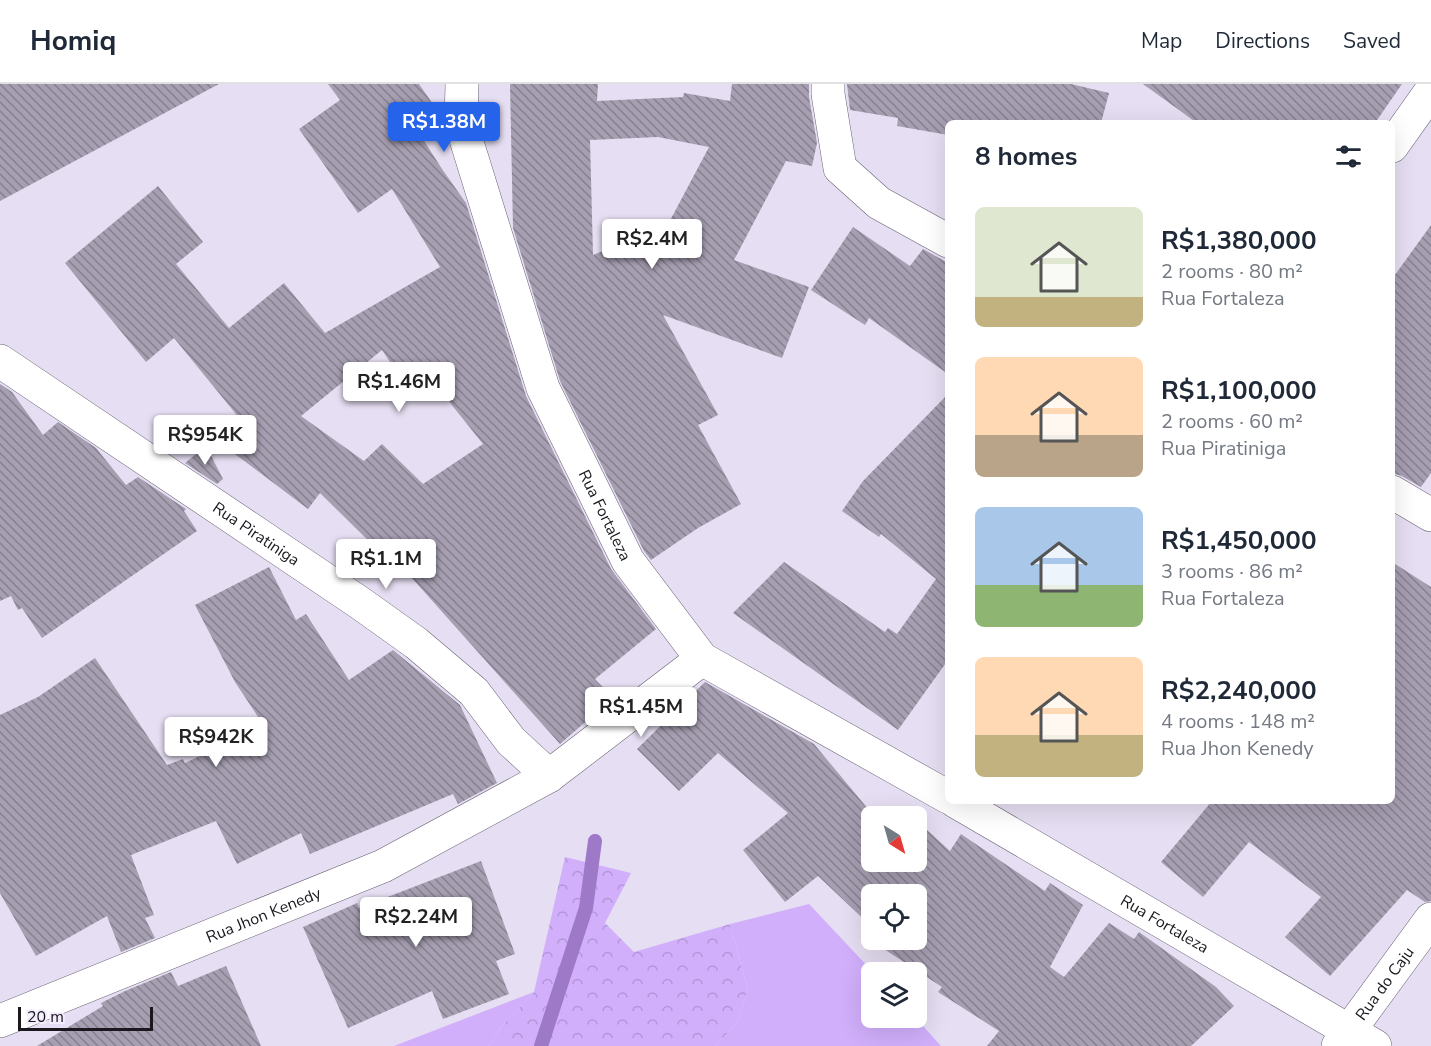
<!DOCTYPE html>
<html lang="en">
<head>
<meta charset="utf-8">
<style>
	body { margin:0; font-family:"Nunito Sans",sans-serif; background:#f6f6f7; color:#1f2937; height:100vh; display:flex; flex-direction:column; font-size:22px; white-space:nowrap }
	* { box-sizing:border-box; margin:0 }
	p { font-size:20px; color:#747a83 }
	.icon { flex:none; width:33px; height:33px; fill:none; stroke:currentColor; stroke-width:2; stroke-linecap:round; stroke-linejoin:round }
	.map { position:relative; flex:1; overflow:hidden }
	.sheet { position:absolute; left:945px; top:36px; width:450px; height:684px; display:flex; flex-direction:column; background:#fff; border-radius:9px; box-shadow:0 6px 24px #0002 }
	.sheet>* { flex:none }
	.needle { width:39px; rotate:143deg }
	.tools { position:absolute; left:861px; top:722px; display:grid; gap:12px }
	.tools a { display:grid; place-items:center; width:66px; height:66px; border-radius:9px; background:#fff; box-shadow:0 6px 24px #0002; font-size:30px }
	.scale { position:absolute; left:18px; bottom:15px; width:135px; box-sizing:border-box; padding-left:6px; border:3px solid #1a171e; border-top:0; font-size:16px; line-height:21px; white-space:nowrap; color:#1a171e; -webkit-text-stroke:4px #f2ecfc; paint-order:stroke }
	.price { position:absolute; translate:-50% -51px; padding:0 14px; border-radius:6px; background:#fff; color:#222; font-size:20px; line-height:39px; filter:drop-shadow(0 2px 3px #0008) }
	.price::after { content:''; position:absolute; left:50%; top:36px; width:18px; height:14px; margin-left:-9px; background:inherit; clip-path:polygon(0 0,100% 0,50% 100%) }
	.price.current { background:#2563eb; color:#fff }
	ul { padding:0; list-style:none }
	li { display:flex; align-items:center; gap:18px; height:150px; padding:0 30px }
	li span { display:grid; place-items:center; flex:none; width:168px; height:120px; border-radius:9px; color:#555 }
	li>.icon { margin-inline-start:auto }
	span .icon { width:72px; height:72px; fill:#fffc; stroke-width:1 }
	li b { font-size:26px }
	h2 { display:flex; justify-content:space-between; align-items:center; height:72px; padding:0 30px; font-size:26px }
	header { display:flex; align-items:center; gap:36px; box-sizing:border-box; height:84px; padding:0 30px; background:#fff; border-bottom:2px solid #e0e1e3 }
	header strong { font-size:28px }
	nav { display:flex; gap:33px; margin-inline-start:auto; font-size:21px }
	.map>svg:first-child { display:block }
	.grass { fill:#d1affb }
	.forest { fill:url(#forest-crowns) }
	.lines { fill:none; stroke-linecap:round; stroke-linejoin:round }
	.stream { stroke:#9d79c7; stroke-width:14 }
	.building { fill:url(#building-back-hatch); fill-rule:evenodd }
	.minor-casing { stroke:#676071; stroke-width:34 }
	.minor { stroke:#fff; stroke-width:33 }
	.labels { text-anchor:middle; stroke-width:4.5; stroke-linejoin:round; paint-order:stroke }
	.street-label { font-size:16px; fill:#1a171e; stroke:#f2ecfc }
</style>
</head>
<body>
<header>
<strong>Homiq</strong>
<nav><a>Map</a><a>Directions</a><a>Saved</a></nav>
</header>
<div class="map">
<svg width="1431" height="962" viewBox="0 0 1431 962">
	<defs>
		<pattern id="forest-crowns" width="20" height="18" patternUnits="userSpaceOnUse" patternTransform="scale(1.5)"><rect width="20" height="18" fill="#d1affb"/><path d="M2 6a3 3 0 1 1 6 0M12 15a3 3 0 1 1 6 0" fill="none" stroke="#b396d7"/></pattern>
		<pattern id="building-back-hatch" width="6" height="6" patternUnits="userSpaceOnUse" patternTransform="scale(1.5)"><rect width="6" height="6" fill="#a69eb1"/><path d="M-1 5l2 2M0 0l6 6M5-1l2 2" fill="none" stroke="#86808f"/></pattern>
	</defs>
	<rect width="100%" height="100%" fill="#e6def2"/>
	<!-- grass -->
	<g class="grass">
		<polygon points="809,820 873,888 872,888 872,933 915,933 941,962 716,962 738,937 748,906 730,840"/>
		<polygon points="534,908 501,943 489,962 394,962"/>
	</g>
	<!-- forest -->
	<polygon class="forest" points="565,773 631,789 605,839 634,868 730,840 748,906 738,937 716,962 489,962 501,943 534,908"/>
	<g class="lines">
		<!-- stream -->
		<polyline class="stream" points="541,962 586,824 595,757"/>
	</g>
	<!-- building -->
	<g class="building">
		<polygon points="0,0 219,0 0,117"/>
		<path d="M328 0H419L442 33V37L421 52 442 85 466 119 526 312 611 485 656 545 595 595 613 614 560 660 386 465 381 469 320 409 308 425 215 355 240 335 174 254 146 278 65 179 158 102 203 158 176 180 229 244 284 199 325 249 440 183 392 105 358 129 299 45 340 16ZM382 266 414 314 435 300 483 360 423 400 382 360 364 377 301 332Z"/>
		<path d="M510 0H598L597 17 683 13 684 9 730 17 732 0H809V13L817 59 812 82 786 77 734 176 809 203 782 274 663 231 718 331 698 341 741 420 698 444 651 476 644 467 560 297 513 144ZM658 53 709 63 656 163 608 165 593 171 590 56Z"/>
		<polygon points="847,0 1071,0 1109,9 1101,39 948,39 948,51 897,42 898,34 850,26"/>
		<polygon points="1143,0 1402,0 1375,39 1197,39"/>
		<polygon points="1431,141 1431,389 1421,403 1402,392 1392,389 1392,195"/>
		<polygon points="853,143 910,182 923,165 948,179 948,290 869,234 865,241 811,206"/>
		<polygon points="0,300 12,308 43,351 58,338 96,364 126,401 138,393 186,425 184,427 197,447 42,554 22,524 18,526 11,512 0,517"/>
		<polygon points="948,310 948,576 898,646 733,529 784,478 885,548 888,544 897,550 936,495 881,450 879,453 842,427 863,397"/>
		<polygon points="206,362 223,395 217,400 185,379"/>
		<polygon points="1392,478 1431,503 1431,817 1425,818 1407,806 1330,892 1285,853 1321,813 1249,758 1203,813 1161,778 1212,717 1392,717"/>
		<polygon points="269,483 296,536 306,530 349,596 393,566 460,621 497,699 458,720 453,710 310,770 301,749 237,780 216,737 131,771 154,831 145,834 155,854 121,868 107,832 36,872 0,809 0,631 38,613 95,574 167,681 183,675 185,679 264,642 235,598 195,521"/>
		<polygon points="705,598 814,660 874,732 872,732 872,777 911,777 916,784 916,736 950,767 961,750 1045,807 1050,799 1083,821 1050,883 1064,893 1109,839 1134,855 1139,848 1216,903 1234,922 1191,962 987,962 999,947 938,908 942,903 884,865 888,859 884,855 916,855 916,810 872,810 872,843 818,792 785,818 743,766 788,729 718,669 679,707 637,665"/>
		<polygon points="481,777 515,870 496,877 509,910 443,935 432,907 348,944 303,843 357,819 359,824"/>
		<polygon points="226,882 261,962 37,962 103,922 101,919 125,907 171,888 178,902"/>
	</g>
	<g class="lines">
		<!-- minor casing -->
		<g class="minor-casing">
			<g id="minor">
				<path id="s1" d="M462 0 461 39 543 304 628 477 702 575 948 713"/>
				<polyline points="828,0 828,10 840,84 879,119 948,157"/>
				<polyline points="1392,62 1431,7"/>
				<path id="s2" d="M0 277 360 519 416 559 474 608 511 657 549 692"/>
				<polyline points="1392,408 1431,431"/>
				<path id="s3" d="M955 717 1375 962"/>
				<path id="s4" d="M0 937 383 782 549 692 702 575"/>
				<path id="s5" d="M1338 962 1431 835"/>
			</g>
		</g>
		<!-- minor -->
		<use href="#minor" class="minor"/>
	</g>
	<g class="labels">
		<!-- street labels -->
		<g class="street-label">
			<text dy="6" stroke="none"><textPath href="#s1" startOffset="458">Rua Fortaleza</textPath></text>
			<text dy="6" stroke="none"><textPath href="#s2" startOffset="309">Rua Piratiniga</textPath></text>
			<text dy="6" stroke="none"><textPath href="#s4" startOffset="284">Rua Jhon Kenedy</textPath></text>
			<text dy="6" stroke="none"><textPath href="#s3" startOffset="243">Rua Fortaleza</textPath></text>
			<text dy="6" stroke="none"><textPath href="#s5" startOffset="78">Rua do Caju</textPath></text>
		</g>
	</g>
</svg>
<div class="tools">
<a><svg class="needle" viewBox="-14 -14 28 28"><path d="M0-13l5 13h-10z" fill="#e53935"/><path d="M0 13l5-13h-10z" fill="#747a83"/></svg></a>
<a><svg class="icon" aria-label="locate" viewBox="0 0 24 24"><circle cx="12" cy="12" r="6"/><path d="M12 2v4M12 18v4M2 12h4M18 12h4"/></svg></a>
<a><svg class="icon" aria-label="layers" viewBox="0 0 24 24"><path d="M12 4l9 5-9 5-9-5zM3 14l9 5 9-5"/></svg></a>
</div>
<div class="scale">20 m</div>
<b class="price current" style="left:444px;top:69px">R$1.38M</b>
<b class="price" style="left:652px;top:186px">R$2.4M</b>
<b class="price" style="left:399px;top:329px">R$1.46M</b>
<b class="price" style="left:205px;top:382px">R$954K</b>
<b class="price" style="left:386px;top:506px">R$1.1M</b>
<b class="price" style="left:641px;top:654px">R$1.45M</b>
<b class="price" style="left:216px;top:684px">R$942K</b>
<b class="price" style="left:416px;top:864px">R$2.24M</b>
<section class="sheet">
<h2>8 homes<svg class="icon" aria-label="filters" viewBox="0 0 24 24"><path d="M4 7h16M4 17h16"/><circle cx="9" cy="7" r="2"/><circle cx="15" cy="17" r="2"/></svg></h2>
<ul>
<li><span style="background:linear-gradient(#dfe7d0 75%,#c2b280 0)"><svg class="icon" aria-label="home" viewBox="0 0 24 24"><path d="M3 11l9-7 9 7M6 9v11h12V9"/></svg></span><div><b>R$1,380,000</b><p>2 rooms · 80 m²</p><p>Rua Fortaleza</p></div></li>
<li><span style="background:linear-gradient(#ffd9b3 65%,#b9a48a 0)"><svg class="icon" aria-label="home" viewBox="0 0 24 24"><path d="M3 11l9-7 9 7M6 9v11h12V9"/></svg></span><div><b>R$1,100,000</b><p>2 rooms · 60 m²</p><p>Rua Piratiniga</p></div></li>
<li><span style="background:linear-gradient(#a9c7e8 65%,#8fb573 0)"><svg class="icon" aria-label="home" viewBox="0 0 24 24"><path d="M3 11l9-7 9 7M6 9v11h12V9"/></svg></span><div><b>R$1,450,000</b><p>3 rooms · 86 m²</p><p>Rua Fortaleza</p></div></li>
<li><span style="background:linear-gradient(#ffd9b3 65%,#c2b280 0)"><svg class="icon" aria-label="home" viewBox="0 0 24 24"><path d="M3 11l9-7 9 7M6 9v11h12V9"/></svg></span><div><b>R$2,240,000</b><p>4 rooms · 148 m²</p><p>Rua Jhon Kenedy</p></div></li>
</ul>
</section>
</div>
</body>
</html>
